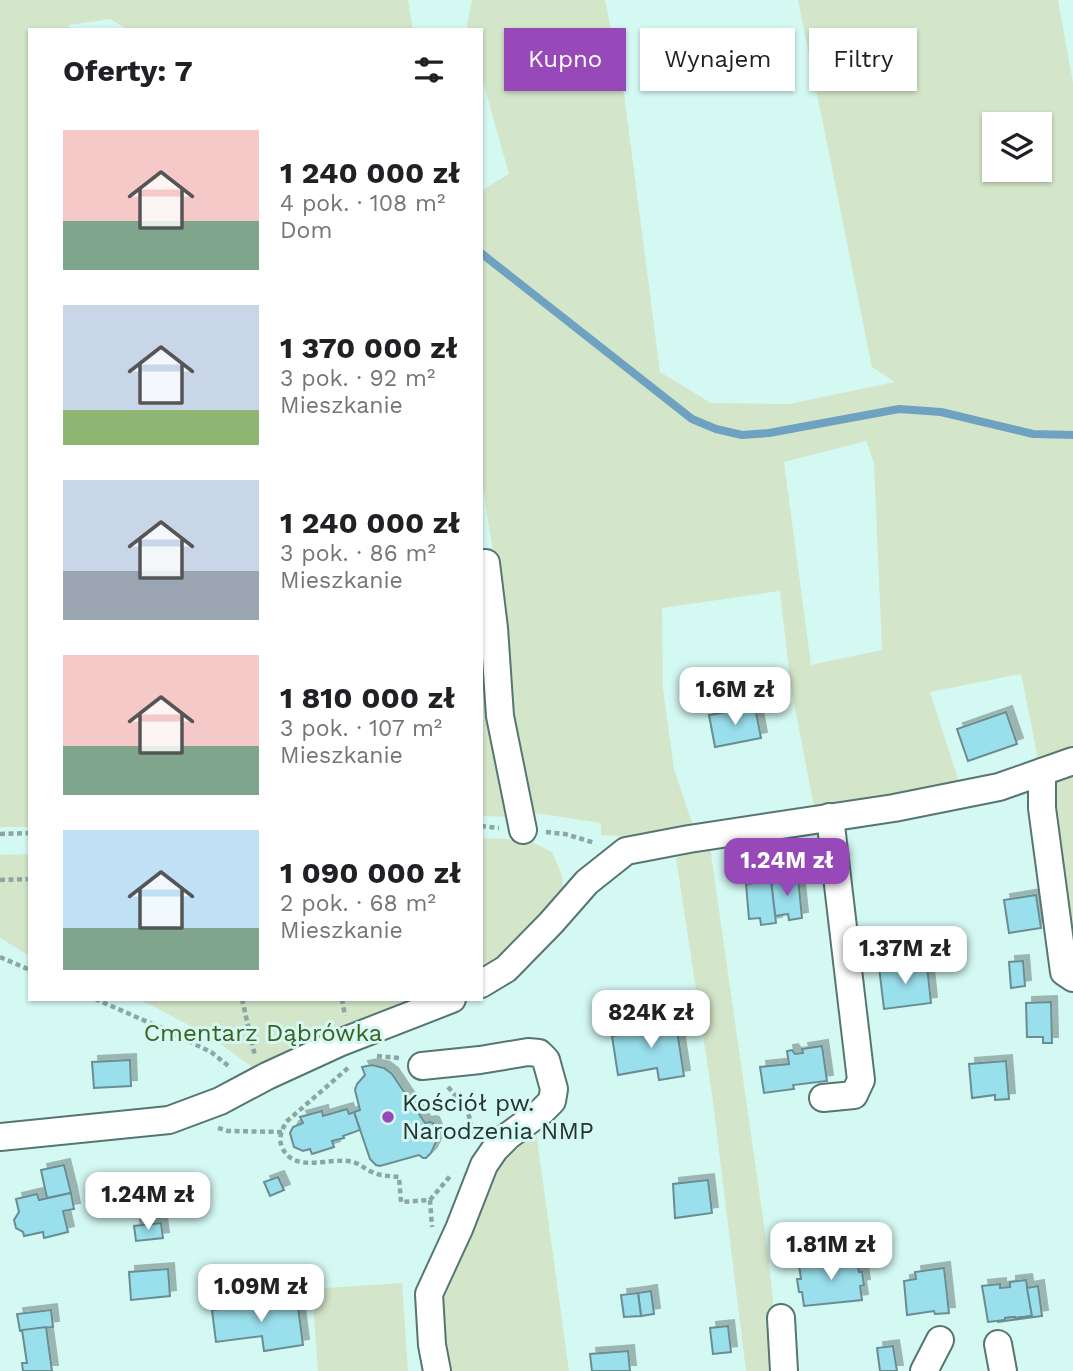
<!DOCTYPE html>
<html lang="pl">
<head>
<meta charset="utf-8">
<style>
	body { margin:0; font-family:"Work Sans",sans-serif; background:#f2f2f2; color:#202124; height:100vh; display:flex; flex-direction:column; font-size:26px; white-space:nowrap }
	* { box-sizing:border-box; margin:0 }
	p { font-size:23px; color:#757577 }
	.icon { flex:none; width:38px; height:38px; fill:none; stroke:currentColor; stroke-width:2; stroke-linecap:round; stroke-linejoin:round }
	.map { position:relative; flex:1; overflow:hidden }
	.sheet { position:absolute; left:28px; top:28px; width:455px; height:973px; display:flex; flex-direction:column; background:#fff; border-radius:0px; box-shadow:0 2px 5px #0004 }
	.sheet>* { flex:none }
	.top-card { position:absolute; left:504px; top:28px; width:464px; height:63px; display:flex; gap:14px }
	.controls { position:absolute; left:982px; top:112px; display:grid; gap:14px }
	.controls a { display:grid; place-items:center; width:70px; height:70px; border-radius:0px; background:#fff; box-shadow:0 2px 5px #0004; font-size:35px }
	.price { position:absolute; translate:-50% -60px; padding:0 16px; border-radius:14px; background:#fff; color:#222; font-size:23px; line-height:46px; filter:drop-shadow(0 2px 4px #0008) }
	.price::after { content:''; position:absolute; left:50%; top:42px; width:21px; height:16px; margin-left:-10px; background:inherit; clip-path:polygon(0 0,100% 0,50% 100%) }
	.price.on { background:#9749b9; color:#fff }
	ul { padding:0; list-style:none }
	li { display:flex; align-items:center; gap:21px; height:175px; padding:0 35px }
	li span { display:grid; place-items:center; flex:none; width:196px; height:140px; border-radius:0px; color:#555 }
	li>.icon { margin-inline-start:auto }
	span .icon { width:84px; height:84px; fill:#fffc; stroke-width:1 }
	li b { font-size:30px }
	h2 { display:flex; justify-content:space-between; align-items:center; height:84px; padding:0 35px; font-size:30px }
	.chip { padding:0 24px; border-radius:0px; background:#fff; box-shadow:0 2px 5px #0004; font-size:24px; line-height:63px }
	.chip.on { background:#9749b9; color:#fff }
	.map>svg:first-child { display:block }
	.green { fill:#d4e6c9; fill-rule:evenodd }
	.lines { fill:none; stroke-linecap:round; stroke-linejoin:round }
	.stream { stroke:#6fa2c1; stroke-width:8 }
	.building { fill:#9adfec; stroke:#6b8d93; stroke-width:2; filter:url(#shadow) }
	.minor-casing { stroke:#557671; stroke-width:30 }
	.path { stroke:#8ca7a3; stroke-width:4.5; stroke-dasharray:5 3.5; stroke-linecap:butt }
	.minor { stroke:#fff; stroke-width:26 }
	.poi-dot { fill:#9749b9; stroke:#d4f8f2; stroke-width:2.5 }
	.labels { text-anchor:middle; stroke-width:6; stroke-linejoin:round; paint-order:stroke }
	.park-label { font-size:24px; fill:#3e6121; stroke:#d4f8f2 }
	.poi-label { font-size:24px; fill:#253331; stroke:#d4f8f2; text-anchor:start }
</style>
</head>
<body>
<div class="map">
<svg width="1073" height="1371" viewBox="0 0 1073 1371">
	<defs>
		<filter id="shadow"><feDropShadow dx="6" dy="-6" stdDeviation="0" flood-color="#0004"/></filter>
	</defs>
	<rect width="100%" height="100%" fill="#d4f8f2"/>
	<!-- green -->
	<g class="green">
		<polygon points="0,0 408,0 413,30 128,30 110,19 69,25 70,30 30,30 30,827 0,827"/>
		<path d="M472 0H605L624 94 660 372 711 403 789 404 895 382 872 367 798 0H1058L1073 83V753L1039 764 1021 674 930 692 961 788 814 806 791 688 780 591 662 608 663 689 674 769 694 829 635 837 601 835V823L529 812 503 668 511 667 481 475V191L509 174 481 75V30H469L467 25ZM994 124H1040V170H994ZM866 441 874 463 882 650 811 665 784 462Z"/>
		<polygon points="489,670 514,817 481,816 481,671"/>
		<polygon points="1073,771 1073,934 1067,934 1052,785 1058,776"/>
		<polygon points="481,838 528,840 552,852 562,875 563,889 552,911 481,973"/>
		<polygon points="710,847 768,1253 780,1371 746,1371 712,1094 676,858"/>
		<polygon points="30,854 30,956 0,938 0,855"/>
		<polygon points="136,999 432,999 259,1072 211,1037 151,1005"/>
		<polygon points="535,1124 569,1371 448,1371 438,1303 487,1167"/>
		<polygon points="402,1283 408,1371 318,1371 312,1289"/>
	</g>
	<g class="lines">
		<!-- stream -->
		<polyline class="stream" points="481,253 692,419 716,429 742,435 769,433 899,409 941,412 1033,434 1073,435"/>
	</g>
	<!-- building -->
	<g class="building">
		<polygon points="755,707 761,738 715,747 709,715"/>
		<polygon points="1006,712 1017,744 968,761 957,729"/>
		<polygon points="798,878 802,918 789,920 788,914 775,916 771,881"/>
		<polygon points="771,881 776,923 761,925 760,918 749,919 746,884"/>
		<polygon points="1036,895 1041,928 1009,933 1004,900"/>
		<polygon points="1023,961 1025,986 1011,988 1009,962"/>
		<polygon points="904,965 904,969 927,966 931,1003 884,1009 879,967"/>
		<polygon points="1051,1002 1052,1043 1043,1043 1043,1037 1027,1037 1026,1003"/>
		<polygon points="675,1017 684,1076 659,1080 657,1068 618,1075 612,1036 651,1030 650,1021"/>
		<polygon points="822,1046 827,1081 793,1085 794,1089 764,1093 760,1067 789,1064 787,1051 792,1050 795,1054 803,1053 802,1049"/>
		<polygon points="130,1060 131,1086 94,1088 92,1062"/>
		<polygon points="1006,1061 1009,1099 995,1100 995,1095 972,1098 969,1064"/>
		<polygon points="372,1065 384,1068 392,1074 425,1123 430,1122 433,1123 436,1130 436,1142 431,1153 426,1158 423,1158 419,1155 380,1166 376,1165 370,1159 354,1112 360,1110 355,1090 357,1084 365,1075 362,1067"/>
		<polygon points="347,1109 349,1114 354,1112 360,1130 343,1136 344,1138 332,1141 334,1147 312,1154 310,1149 303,1151 294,1147 290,1133 293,1127 303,1123 300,1117 322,1111 323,1116"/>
		<polygon points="64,1165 71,1193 47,1198 41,1170"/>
		<polygon points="278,1177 284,1190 270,1196 264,1182"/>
		<polygon points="708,1180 712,1213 675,1218 673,1184"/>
		<polygon points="71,1193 74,1209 63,1211 68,1232 44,1238 43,1232 24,1236 23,1232 16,1228 14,1220 19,1212 16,1199 37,1194 39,1200"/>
		<polygon points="161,1223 163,1238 136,1241 134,1226"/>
		<polygon points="857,1259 859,1272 862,1272 864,1285 860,1286 862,1300 804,1306 802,1292 799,1292 797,1279 801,1279 799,1265"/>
		<polygon points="944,1268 949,1313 935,1314 934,1311 907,1315 904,1281 916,1279 915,1272"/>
		<polygon points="168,1269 170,1296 131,1300 129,1272"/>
		<polygon points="1026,1280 1032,1316 1015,1318 1015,1317 1005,1318 1005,1320 988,1322 982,1286 1000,1284 1000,1288 1010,1287 1010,1282"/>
		<polygon points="1038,1286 1042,1316 997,1322 1005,1320 1005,1318 1015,1317 1015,1318 1032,1316 1027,1288"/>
		<polygon points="651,1291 654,1314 641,1316 638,1293"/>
		<polygon points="638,1293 641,1316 624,1317 621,1295"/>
		<polygon points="297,1299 303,1345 264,1351 262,1336 216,1342 212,1310"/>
		<polygon points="51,1310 53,1327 20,1331 17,1314"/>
		<polygon points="728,1326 731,1352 713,1354 710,1328"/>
		<polygon points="46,1327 52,1371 23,1371 22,1363 27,1363 22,1330"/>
		<polygon points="893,1346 897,1371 880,1371 877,1348"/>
		<polygon points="628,1351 630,1371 592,1371 590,1354"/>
	</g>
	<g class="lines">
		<!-- minor casing -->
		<g class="minor-casing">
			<g id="minor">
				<polyline points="486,563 494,628 500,716 523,830"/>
				<polyline points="1042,772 1042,808 1064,972 1073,978"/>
				<polyline points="481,984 506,969 551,923 587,882 626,851 689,839 894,808 999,787 1073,761"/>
				<polyline points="422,1066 480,1060 528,1052 539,1053 546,1060 554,1089 552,1101 542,1111 508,1136 495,1149 484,1165 459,1229 429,1294 432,1345 437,1371"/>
				<polyline points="823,1098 854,1095 861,1080 830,817"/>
				<polyline points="0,1137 169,1120 220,1101 267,1076 339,1043 452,999"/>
				<polyline points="781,1318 784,1371"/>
				<polyline points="998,1344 1003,1371"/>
				<polyline points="924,1371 940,1340"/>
			</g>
		</g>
		<!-- path -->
		<g class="path">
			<polyline points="481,826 499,828"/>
			<polyline points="546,832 565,834 595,843"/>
			<polyline points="0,834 30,833"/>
			<polyline points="0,880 30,879"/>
			<polyline points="0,957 30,970"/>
			<polyline points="95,999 164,1029 211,1052 231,1068"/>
			<polyline points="242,999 255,1056"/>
			<polyline points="342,999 345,1016"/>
			<polyline points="377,1056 400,1058"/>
			<path d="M348 1068 286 1122C282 1130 278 1138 282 1147 294 1175 331 1156 353 1162 360 1164 365 1169 372 1172 380 1176 390 1176 399 1177L401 1202 430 1200 432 1227"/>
			<path d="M448 1087C464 1106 475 1114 469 1140"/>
			<polyline points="218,1128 228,1131 282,1132"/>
			<polyline points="430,1200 451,1175"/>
		</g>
		<!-- minor -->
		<use href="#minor" class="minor"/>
	</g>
	<!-- markers -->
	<circle class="poi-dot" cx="388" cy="1117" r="7"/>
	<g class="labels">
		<!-- park labels -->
		<g class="park-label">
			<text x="263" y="1041">Cmentarz Dąbrówka</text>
		</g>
		<!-- poi labels -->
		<g class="poi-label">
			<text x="402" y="1111">Kościół pw.<tspan x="402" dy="28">Narodzenia NMP</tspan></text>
		</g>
	</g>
</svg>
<div class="controls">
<a><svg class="icon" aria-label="layers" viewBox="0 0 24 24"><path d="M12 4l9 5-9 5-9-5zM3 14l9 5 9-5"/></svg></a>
</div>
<b class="price" style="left:735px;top:727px">1.6M zł</b>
<b class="price on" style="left:787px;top:898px">1.24M zł</b>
<b class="price" style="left:905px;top:986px">1.37M zł</b>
<b class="price" style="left:651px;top:1050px">824K zł</b>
<b class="price" style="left:148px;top:1232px">1.24M zł</b>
<b class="price" style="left:831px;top:1282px">1.81M zł</b>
<b class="price" style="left:261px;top:1324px">1.09M zł</b>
<div class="top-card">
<a class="chip on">Kupno</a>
<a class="chip">Wynajem</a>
<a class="chip">Filtry</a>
</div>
<section class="sheet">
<h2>Oferty: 7<svg class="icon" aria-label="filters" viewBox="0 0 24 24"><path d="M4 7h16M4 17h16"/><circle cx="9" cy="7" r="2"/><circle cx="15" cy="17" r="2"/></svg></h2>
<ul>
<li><span style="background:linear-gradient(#f6c9c9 65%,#7fa58c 0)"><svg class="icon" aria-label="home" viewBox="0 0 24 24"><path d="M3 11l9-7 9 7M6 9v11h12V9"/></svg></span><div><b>1 240 000 zł</b><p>4 pok. · 108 m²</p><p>Dom</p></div></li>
<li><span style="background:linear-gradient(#c9d6e8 75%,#8fb573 0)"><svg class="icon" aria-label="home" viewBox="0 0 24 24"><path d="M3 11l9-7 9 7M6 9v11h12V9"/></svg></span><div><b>1 370 000 zł</b><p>3 pok. · 92 m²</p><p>Mieszkanie</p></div></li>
<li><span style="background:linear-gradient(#c9d6e8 65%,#9aa5b1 0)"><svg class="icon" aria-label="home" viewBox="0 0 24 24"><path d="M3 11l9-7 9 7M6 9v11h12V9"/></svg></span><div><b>1 240 000 zł</b><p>3 pok. · 86 m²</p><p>Mieszkanie</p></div></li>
<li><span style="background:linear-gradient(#f6c9c9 65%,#7fa58c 0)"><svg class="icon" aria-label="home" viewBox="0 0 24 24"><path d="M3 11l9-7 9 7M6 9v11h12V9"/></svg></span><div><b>1 810 000 zł</b><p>3 pok. · 107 m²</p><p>Mieszkanie</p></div></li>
<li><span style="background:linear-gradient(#bfe0f5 70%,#7fa58c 0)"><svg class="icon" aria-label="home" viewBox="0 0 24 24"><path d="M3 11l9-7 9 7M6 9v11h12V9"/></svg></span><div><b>1 090 000 zł</b><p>2 pok. · 68 m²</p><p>Mieszkanie</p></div></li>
</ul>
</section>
</div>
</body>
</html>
